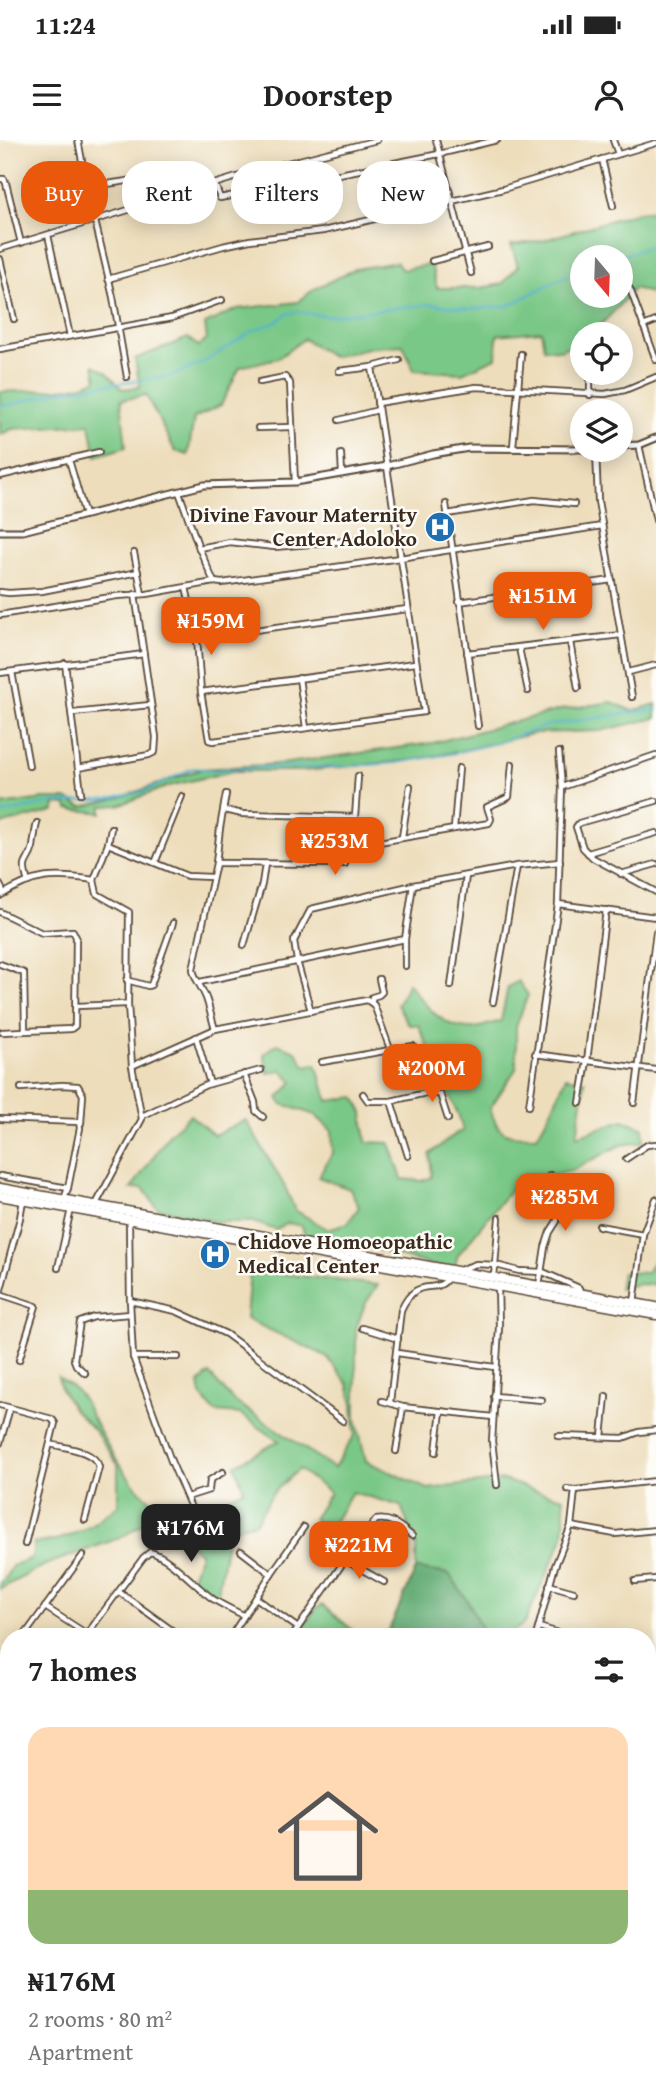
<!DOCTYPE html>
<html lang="en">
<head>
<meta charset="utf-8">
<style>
	body { margin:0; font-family:"Gentium Book Plus",serif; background:#f2f2f2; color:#222; height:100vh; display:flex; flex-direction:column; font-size:26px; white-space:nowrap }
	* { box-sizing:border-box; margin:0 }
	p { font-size:23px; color:#767676 }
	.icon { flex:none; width:38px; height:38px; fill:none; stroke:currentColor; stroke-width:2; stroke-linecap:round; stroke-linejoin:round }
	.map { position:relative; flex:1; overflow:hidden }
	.panel { position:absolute; left:0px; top:1488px; width:656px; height:471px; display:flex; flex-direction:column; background:#fff; border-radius:28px 28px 0 0; box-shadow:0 4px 18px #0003 }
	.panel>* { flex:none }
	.top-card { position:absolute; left:21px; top:21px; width:614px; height:63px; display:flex; gap:14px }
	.needle { width:46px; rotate:161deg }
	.tools { position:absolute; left:570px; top:105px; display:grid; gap:14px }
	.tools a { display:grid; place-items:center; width:63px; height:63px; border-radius:50%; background:#fff; box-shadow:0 4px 18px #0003; font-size:35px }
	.price { position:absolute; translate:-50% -60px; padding:0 16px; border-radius:14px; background:#ea580c; color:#fff; font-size:23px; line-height:46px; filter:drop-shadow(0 2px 4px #0008) }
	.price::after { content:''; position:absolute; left:50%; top:42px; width:21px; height:16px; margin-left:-10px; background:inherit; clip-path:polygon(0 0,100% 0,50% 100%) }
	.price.current { background:#222; color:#fff }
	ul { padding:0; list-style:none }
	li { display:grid; align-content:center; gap:14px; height:371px; padding:0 28px }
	li span { display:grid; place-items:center; height:217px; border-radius:21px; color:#555 }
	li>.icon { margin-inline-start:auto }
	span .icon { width:126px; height:126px; fill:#fffc; stroke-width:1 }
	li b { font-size:30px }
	h2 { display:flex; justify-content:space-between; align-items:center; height:84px; padding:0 28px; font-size:30px }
	.pill { padding:0 24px; border-radius:28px; background:#fff; box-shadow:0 4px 18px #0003; font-size:24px; line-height:63px }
	.pill.current { background:#ea580c; color:#fff }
	.status { display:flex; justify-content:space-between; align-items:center; height:49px; padding:0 35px; background:#fff; direction:ltr }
	.status svg { height:19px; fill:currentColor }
	header { display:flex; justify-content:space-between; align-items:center; height:91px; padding:0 28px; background:#fff; font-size:32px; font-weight:600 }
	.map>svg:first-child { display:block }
	.green { fill:#7ac887; stroke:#5a7952; stroke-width:2; fill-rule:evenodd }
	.forest { fill:#63ac74; stroke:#4f6b49; stroke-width:2 }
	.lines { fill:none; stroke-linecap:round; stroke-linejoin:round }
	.stream { stroke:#52b0d0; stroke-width:2 }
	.minor-casing { stroke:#564536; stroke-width:8 }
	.tertiary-casing { stroke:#564536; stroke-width:9 }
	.trunk-casing { stroke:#564536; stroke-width:11 }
	.minor { stroke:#fff; stroke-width:4.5 }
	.tertiary { stroke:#fff; stroke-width:5 }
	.trunk { stroke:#fff; stroke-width:8 }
	.labels { text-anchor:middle; stroke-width:5; stroke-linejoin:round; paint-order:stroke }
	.poi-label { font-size:21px; font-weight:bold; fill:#3b2a1e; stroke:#fdfcf7; text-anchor:end }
</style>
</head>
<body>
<div class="status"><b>11:24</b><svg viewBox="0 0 49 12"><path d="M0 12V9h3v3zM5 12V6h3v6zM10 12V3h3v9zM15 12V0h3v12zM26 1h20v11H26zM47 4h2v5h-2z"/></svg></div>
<header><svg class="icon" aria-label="menu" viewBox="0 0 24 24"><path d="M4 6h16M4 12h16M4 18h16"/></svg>Doorstep<svg class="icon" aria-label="person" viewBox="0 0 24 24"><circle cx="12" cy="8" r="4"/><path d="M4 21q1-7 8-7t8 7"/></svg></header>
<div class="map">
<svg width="656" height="1957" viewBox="0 0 656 1957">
	<rect width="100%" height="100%" fill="#fdfcf7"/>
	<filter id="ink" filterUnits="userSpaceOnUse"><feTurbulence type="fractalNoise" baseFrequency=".0143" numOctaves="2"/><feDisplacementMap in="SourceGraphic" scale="14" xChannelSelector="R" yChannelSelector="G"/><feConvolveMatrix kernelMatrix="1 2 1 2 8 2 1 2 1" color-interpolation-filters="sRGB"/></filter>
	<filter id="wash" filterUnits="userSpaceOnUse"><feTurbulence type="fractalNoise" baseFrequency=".00686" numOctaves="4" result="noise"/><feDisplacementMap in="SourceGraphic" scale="28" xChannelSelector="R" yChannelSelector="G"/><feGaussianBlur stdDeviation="1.57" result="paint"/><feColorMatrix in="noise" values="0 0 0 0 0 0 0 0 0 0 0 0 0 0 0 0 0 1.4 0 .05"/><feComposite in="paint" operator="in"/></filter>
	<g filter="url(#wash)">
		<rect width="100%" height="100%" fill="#edddbb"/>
		<!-- green -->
		<g class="green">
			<path d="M656 70V155L634 148C623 160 598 194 583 194L582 199 561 210 544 208 541 191 497 195 496 218 462 233 414 230 403 205 372 207 332 217 304 199 278 218 240 227 221 265 194 278 188 315 175 311 146 255 121 260 126 307 96 316 90 284 12 289 0 295V252C25 250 77 252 97 239L94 225 108 233 122 249 140 247 135 219 188 198 198 206 207 200 205 184 237 169 298 162 314 149 355 129 397 122 402 130 431 124 437 148H480L502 144 518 126 511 105 541 101 638 72ZM583 117H621V156H583Z"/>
			<polygon points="612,562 632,571 656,564 656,578 600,591 536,593 460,611 413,620 303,631 233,631 169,646 119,665 102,666 102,673 68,669 67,665 55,664 54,671 0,685 0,665 43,659 66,659 82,667 119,658 201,629 281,624 433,603 560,570"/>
			<path d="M518 841 528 855 516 887V929L490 968C499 999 508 995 537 996L552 969 566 937 585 941 577 996 623 980 643 987 644 1002 621 1005 573 1030 519 1043 506 1055 458 1115 453 1131 378 1110 305 1097 302 1086 288 1083 276 1090 253 1082H217L157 1068 143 1048 131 1049 170 993 190 975 214 995 246 980 285 1047 295 1070 327 1089 348 1083 359 1067 350 1049 318 1037 333 1013 332 991 315 975 282 964 278 958 293 942 282 930 268 933 264 914 277 904 296 911 305 926 316 924 328 961 355 957 363 973 366 1002 390 1003 402 1039 422 1041 432 1037 430 1014 457 993 463 991 459 976 418 885H409L397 865 408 843C424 864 444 891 474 888 483 887 493 883 501 881L508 847Z"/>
			<polygon points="656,1117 656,1145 637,1144 619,1149 622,1132 647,1133"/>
			<path d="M250 1130 378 1145 365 1164 356 1189V1279L366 1321 428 1349 504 1340 533 1350 564 1358V1396L524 1484 506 1496H485L449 1434 416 1429V1405L401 1366 352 1352 329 1390 313 1379 330 1353 299 1329 272 1354 256 1382 229 1389 217 1457 192 1438 200 1413 156 1375 122 1397 45 1425 0 1449V1442L4 1440 12 1426 32 1418 34 1403C71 1401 90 1387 118 1365V1325L94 1290 74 1270 61 1249 58 1237C64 1242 74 1247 79 1254 86 1263 91 1276 97 1287 125 1335 145 1375 206 1381L219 1362 244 1350 235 1325 279 1301 240 1274 215 1272 201 1255 199 1243 209 1234 234 1261 334 1328 355 1295 353 1264 348 1244 326 1216 246 1179Z"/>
			<polygon points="322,1465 360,1496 290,1496 291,1492 308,1480 316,1468"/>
		</g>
		<!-- forest -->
		<polygon class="forest" points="416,1429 449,1434 470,1465 485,1496 392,1496 388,1492"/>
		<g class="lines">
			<!-- stream -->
			<g class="stream">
				<polyline points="616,117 656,105"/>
				<polyline points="0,265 9,265 66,250 172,236 206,221 254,190 277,182 286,174 297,172 327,176 431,164 470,169 508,166 557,140 583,129"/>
				<polyline points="0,674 46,664 109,659 146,651 193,628 215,630 281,627 335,627 396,623 451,614 500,602 549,585 656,569"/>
			</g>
		</g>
	</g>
	<g filter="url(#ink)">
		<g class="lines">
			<!-- minor casing -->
			<g class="minor-casing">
				<g id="minor">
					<polyline points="78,0 87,47 113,157 127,237"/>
					<polyline points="436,0 471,133"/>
					<polyline points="613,0 618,14"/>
					<polyline points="602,19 613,66"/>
					<polyline points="0,39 4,39 6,43 21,103"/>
					<polyline points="33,39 83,26"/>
					<polyline points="215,44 220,58 439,14 497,0"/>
					<polyline points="87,47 167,35"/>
					<polyline points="48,95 70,196"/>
					<polyline points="0,109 260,30 377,0"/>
					<polyline points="0,119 14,179"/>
					<polyline points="432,121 488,107"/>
					<polyline points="108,139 223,106 250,100 323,91 503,49 656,3"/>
					<polyline points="630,149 656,220"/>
					<polyline points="643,186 656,181"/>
					<polyline points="0,209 172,178 222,160"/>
					<polyline points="339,231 372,227 399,220"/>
					<polyline points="260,242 285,237 290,243 295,342"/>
					<polyline points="590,255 590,233"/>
					<polyline points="377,263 476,247 605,254 625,250 656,237"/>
					<polyline points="339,280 378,270"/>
					<polyline points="258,288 291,287"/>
					<polyline points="639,305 656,380"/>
					<polyline points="513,307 521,214"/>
					<polyline points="596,310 598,361 632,557"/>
					<polyline points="341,314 342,334"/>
					<polyline points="69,320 85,375"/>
					<polyline points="0,336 99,312"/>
					<polyline points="179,352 199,408 214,442"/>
					<polyline points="446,364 478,586"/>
					<polyline points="447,374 534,360 574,364"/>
					<polyline points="199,408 230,402 274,407 359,400"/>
					<polyline points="134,413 142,454"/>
					<polyline points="186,447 197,498 201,552 209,600 213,601 424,572 372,227"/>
					<polyline points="0,452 9,453 42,451 138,432"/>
					<polyline points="459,462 612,440"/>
					<polyline points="0,475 117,456 147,454 214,442 222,443 400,418 602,386"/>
					<polyline points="197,498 407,469"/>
					<polyline points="570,502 578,548"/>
					<polyline points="519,508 528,551"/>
					<polyline points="467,513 621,495"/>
					<polyline points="65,523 81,653"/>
					<polyline points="12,532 29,626"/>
					<polyline points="629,532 656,525"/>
					<polyline points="0,533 144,514"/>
					<polyline points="299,538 306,588"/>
					<polyline points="201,552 415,523"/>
					<polyline points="73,573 150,565"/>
					<polyline points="78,628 149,615 155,612 156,597 135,454"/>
					<polyline points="562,647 656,615"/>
					<polyline points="656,661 579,683 576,687 583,708 593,718 656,752"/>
					<polyline points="224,670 243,674 355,677"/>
					<polyline points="454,689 459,628"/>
					<polyline points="402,697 410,646"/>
					<polyline points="108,704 111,688"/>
					<polyline points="350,707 489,683 491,679 487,667 509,657 512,624"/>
					<polyline points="588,713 656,693"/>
					<polyline points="155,723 182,656"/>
					<polyline points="216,723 345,724 355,677 358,636"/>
					<polyline points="621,734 656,724"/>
					<polyline points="94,740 108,704 187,736 212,737"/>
					<path d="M28 742C20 718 29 725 33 707 34 699 35 691 37 683"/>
					<polyline points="0,745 4,753"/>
					<path d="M0 756C34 734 55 734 94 740L97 754 129 772 128 864 132 926 142 979 95 1066"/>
					<polyline points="558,764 656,777"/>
					<polyline points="0,772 42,793 73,791 76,797 75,886 71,889 2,892"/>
					<polyline points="244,805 262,744 265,724"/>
					<polyline points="0,824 24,833 25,890"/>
					<polyline points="405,826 405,799"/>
					<polyline points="127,840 148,846 151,845 173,783"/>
					<polyline points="200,842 405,799 413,745"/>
					<polyline points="451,846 466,736"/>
					<polyline points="372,861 372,857 379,855 382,852 379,839"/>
					<polyline points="493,862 517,726"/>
					<polyline points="76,866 127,864"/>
					<polyline points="311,871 297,821 294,801 311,769 413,745 517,726 560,722"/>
					<path d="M215 889C212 880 210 870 207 861 204 850 194 839 193 829L216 723 220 688 226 654"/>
					<polyline points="196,897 210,944"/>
					<polyline points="535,914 656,930"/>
					<polyline points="322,922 413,906 426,953 391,961 368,961 363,954"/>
					<polyline points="132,926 215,889 367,860 374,865 390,909"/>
					<polyline points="244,934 255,962 256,971 263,977"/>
					<polyline points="21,948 62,945 78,946 83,955 81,983"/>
					<polyline points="426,953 440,954 448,979"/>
					<polyline points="391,961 408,1016"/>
					<polyline points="580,963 587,921 606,770"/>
					<polyline points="634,963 656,792"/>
					<polyline points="529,966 558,764 562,647 559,612"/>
					<polyline points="142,976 206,945 261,930"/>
					<polyline points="0,979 79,982 80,988 68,1048 64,1059"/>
					<polyline points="626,1019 647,1005 656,1004"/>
					<polyline points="0,1036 68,1048"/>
					<polyline points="129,1080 130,1161 133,1217 171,1321 195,1377"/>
					<polyline points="599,1086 643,1094"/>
					<polyline points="58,1128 71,1069"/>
					<polyline points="461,1132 462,1129 476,1124 496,1125 519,1131 543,1132 579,1148 580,1153"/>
					<polyline points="494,1137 499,1078"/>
					<polyline points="539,1146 545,1107 550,1092 557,1081 557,1069 550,1046 550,1035"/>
					<polyline points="0,1153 20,1078 23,1060"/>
					<polyline points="0,1154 36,1166 19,1220"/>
					<polyline points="130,1161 176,1171 226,1194 343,1281"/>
					<polyline points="634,1163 643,1094 656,1059"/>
					<polyline points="362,1188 398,1199"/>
					<polyline points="397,1213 495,1227"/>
					<polyline points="133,1217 178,1217"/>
					<polyline points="85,1233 76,1225 74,1220 80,1182 94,1177 130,1174"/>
					<polyline points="494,1256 542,1260"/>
					<polyline points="382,1261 403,1267 493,1277"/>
					<path d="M390 1262 401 1170C418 1133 435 1157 448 1138"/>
					<polyline points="0,1265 52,1279 55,1283 25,1404"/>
					<polyline points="558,1296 623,1298 639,1292 656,1290"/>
					<polyline points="602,1297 606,1256"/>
					<polyline points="0,1303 10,1268"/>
					<path d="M50 1304C65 1308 95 1310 99 1327L85 1380"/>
					<polyline points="396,1311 403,1267"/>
					<polyline points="436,1312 441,1271"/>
					<polyline points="497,1345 492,1301 499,1187 498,1147"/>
					<polyline points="567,1349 575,1350 656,1341"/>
					<polyline points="187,1357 209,1350 210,1340 223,1332"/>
					<polyline points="571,1386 615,1394 656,1390"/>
					<polyline points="241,1411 271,1434"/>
					<polyline points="345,1420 384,1442"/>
					<polyline points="635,1441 656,1439"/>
					<polyline points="549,1445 574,1452"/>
					<polyline points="119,1452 180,1496"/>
					<path d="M256 1458 298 1488 345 1420 376 1380C391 1377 401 1387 412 1396"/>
					<polyline points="45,1467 90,1496"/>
					<polyline points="539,1487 569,1496"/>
					<path d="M87 1494 143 1418 150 1412C169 1416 196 1447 213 1459 222 1465 233 1470 243 1475"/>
					<polyline points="24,1496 83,1415"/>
					<polyline points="231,1496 271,1434 304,1387"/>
					<polyline points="293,1496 298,1488"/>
					<polyline points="536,1496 555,1426 571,1386 575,1350"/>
					<polyline points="0,1532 9,1519"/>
					<polyline points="0,1564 9,1570"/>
					<polyline points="0,1626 9,1633"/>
					<polyline points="648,1636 656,1636"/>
					<polyline points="0,1714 9,1702"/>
					<polyline points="648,1758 656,1757"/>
					<polyline points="648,1889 651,1882"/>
					<polyline points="0,1895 9,1900"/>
					<polyline points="58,1950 64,1957"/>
					<polyline points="259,1950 265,1957"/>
					<polyline points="329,1950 336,1957"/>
					<polyline points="451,1950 456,1957"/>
					<polyline points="625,1950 628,1957"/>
					<polyline points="284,1957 293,1950"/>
					<polyline points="394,1957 401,1950"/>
					<polyline points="478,1957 485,1950"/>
					<polyline points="552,1957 558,1950"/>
				</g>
			</g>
			<!-- tertiary casing -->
			<g class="tertiary-casing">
				<g id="tertiary">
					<polyline points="621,306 639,305 656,298"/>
					<polyline points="0,391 23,391 204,345 295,342 387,326 433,314 469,308 583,309"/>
					<polyline points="0,1818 9,1824"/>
					<polyline points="139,1950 143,1957"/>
				</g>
			</g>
			<!-- trunk casing -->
			<g class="trunk-casing">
				<g id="trunk">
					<polyline points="0,1048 656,1167"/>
					<polyline points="0,1056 656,1175"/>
				</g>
			</g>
			<!-- minor -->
			<use href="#minor" class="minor"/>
			<!-- tertiary -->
			<use href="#tertiary" class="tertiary"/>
			<!-- trunk -->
			<use href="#trunk" class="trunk"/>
		</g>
	</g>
	<!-- icons -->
	<defs>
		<g id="hospital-disc" transform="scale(1.575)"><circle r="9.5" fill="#1f6fb2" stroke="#fdfcf7"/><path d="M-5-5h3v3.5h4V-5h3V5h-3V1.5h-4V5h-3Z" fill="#fff"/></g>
	</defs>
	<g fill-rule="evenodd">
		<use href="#hospital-disc" x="440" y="387"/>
		<use href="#hospital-disc" x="215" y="1114"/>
	</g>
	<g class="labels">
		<!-- poi labels -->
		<g class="poi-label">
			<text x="417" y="382">Divine Favour Maternity<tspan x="417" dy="24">Center Adoloko</tspan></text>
			<text x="238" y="1109" text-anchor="start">Chidove Homoeopathic<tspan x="238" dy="24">Medical Center</tspan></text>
		</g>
	</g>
</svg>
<div class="tools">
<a><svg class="needle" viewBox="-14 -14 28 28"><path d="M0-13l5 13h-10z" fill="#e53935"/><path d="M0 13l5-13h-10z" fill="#767676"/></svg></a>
<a><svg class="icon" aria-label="locate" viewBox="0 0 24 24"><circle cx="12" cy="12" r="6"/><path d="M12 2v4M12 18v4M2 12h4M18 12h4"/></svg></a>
<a><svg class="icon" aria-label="layers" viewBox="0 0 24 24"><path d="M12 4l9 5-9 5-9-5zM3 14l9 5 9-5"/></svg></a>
</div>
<b class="price" style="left:543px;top:492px">₦151M</b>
<b class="price" style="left:211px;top:517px">₦159M</b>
<b class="price" style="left:335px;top:737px">₦253M</b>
<b class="price" style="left:432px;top:964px">₦200M</b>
<b class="price" style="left:565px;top:1093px">₦285M</b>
<b class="price current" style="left:191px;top:1424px">₦176M</b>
<b class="price" style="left:359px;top:1441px">₦221M</b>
<div class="top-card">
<a class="pill current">Buy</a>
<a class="pill">Rent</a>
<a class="pill">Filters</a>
<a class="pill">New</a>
</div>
<section class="panel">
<h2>7 homes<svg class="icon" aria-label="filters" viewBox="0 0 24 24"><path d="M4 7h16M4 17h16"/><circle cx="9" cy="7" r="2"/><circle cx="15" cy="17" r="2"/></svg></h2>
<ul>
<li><span style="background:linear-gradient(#ffd9b3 75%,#8fb573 0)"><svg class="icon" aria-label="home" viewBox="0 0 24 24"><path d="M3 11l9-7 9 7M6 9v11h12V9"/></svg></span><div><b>₦176M</b><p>2 rooms · 80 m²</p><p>Apartment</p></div></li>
</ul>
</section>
</div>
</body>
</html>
